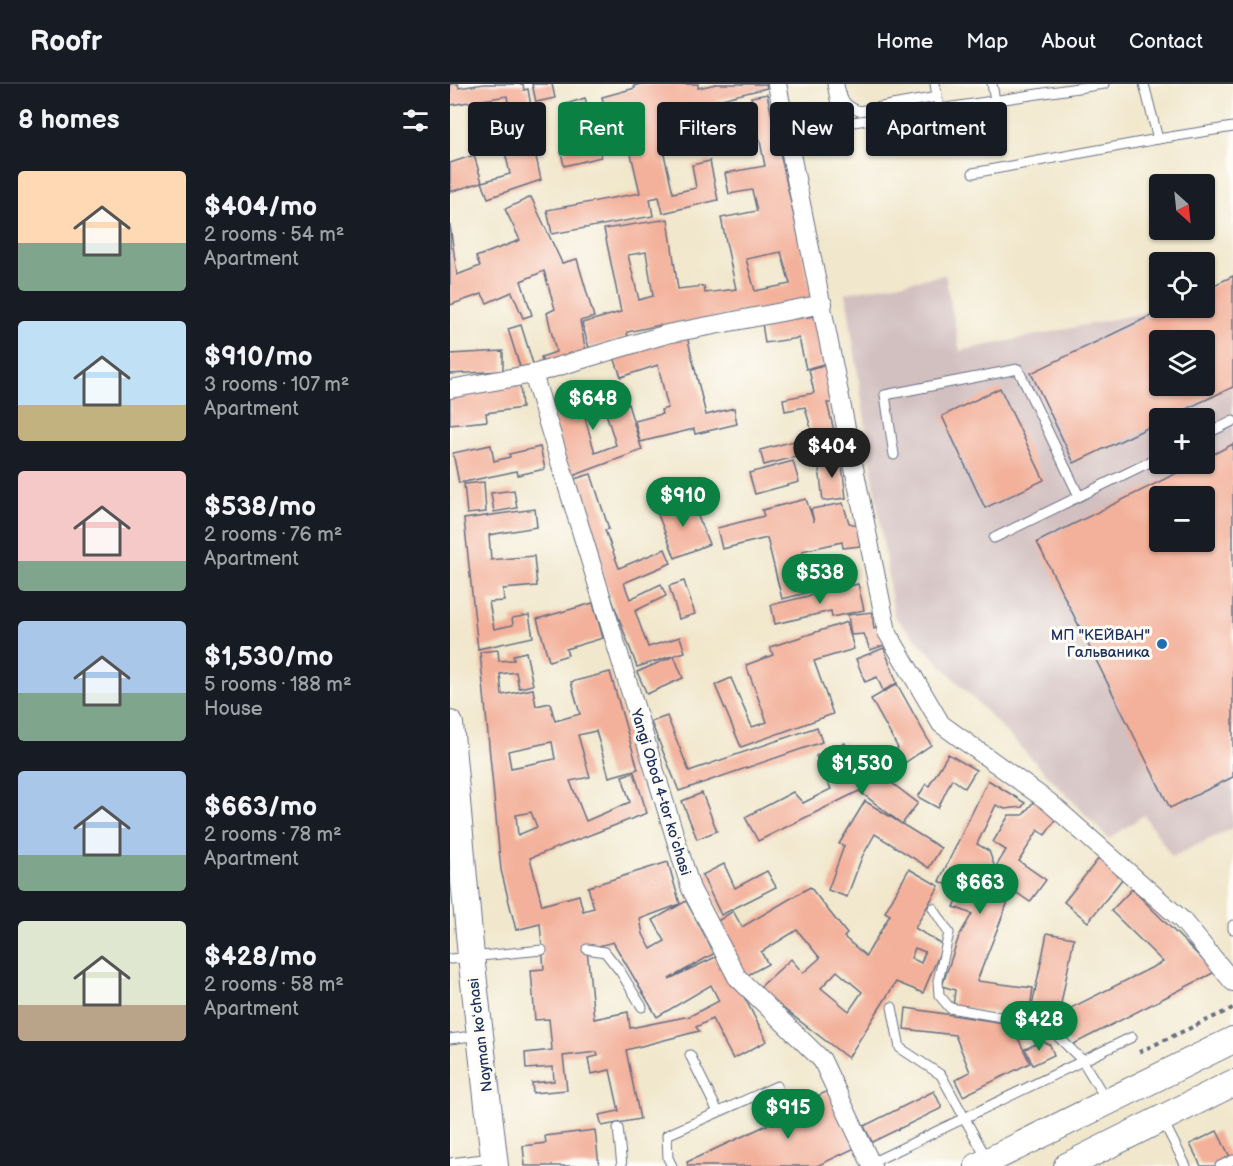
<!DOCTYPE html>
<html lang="en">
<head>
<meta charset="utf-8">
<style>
	body { margin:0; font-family:"Balsamiq Sans",sans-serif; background:#20242c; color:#f1f3f6; height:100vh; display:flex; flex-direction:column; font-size:22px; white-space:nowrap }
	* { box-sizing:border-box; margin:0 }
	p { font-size:20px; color:#9ea1a6 }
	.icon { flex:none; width:33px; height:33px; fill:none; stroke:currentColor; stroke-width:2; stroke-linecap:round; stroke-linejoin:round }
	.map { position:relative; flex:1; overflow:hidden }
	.sheet { display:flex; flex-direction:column; background:#171b24; width:450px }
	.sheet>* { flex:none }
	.guide { position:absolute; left:18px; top:18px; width:570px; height:54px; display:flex; gap:12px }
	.needle { width:39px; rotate:153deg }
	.tools { position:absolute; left:699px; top:90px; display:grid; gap:12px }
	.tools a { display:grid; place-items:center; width:66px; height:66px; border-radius:6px; background:#171b24; box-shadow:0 2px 4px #0004; font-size:30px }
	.price { position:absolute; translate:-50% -51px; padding:0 14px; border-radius:21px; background:#0b8043; color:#fff; font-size:20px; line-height:39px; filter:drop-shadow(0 2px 3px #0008) }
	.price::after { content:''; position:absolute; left:50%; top:36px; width:18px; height:14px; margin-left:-9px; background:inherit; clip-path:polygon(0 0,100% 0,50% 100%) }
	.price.on { background:#222; color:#fff }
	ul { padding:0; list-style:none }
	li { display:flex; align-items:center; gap:18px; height:150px; padding:0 18px }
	li span { display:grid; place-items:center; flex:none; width:168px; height:120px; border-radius:6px; color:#555 }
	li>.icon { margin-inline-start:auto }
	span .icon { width:72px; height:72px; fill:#fffc; stroke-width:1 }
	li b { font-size:26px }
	h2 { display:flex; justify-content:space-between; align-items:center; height:72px; padding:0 18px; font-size:26px }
	.tag { padding:0 21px; border-radius:6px; background:#171b24; box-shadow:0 2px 4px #0004; font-size:21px; line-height:54px }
	.tag.on { background:#0b8043; color:#fff }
	header { display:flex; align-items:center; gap:36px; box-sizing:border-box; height:84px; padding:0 30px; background:#171b24; border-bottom:2px solid #363941 }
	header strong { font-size:28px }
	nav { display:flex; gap:33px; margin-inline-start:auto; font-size:21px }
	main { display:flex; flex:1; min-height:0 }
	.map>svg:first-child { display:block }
	.industrial { fill:#d2bfc0; fill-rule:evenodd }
	.building { fill:#f3b09a; fill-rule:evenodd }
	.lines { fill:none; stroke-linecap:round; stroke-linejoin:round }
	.lane-casing { stroke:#666f84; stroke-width:11 }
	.street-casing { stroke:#666f84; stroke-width:20 }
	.secondary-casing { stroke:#666f84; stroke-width:28 }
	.path { stroke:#666f84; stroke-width:4; stroke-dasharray:4.5 4.5; stroke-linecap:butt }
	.lane { stroke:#fff; stroke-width:9 }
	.street { stroke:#fff; stroke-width:18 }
	.secondary { stroke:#fff; stroke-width:26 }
	.poi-dot { fill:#1f6fb2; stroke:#fdfcf7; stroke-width:2 }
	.labels { text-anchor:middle; stroke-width:6; stroke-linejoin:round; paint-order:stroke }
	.poi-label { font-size:15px; fill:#1b2f5e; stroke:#fdfcf7; text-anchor:end }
	.street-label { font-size:15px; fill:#1b2f5e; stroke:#fdfcf7 }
</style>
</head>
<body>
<header>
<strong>Roofr</strong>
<nav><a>Home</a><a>Map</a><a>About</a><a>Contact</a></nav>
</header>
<main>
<section class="sheet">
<h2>8 homes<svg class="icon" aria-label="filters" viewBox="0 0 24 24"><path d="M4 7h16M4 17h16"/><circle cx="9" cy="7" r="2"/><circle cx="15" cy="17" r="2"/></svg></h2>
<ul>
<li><span style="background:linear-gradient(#ffd9b3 60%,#7fa58c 0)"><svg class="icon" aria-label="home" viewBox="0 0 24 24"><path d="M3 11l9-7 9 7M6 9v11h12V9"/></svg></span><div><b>$404/mo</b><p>2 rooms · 54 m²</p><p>Apartment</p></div></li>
<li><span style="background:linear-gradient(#bfe0f5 70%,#c2b280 0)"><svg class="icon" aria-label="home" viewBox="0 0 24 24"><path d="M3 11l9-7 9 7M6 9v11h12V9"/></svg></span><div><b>$910/mo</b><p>3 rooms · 107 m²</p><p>Apartment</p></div></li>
<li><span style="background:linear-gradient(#f6c9c9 75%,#7fa58c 0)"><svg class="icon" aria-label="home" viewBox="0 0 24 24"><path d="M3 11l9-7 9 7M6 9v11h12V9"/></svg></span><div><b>$538/mo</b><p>2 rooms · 76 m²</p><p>Apartment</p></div></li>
<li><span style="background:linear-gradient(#a9c7e8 60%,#7fa58c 0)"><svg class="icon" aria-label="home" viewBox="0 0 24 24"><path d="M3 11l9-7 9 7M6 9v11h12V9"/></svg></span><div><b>$1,530/mo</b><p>5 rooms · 188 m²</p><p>House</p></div></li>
<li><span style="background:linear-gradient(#a9c7e8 70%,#7fa58c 0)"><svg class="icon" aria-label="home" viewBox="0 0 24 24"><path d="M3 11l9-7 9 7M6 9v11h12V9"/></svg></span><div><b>$663/mo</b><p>2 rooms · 78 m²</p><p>Apartment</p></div></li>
<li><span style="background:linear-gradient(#dfe7d0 70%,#b9a48a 0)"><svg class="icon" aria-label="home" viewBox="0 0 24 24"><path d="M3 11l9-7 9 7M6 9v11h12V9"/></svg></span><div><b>$428/mo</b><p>2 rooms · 58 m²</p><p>Apartment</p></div></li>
</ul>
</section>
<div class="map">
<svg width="783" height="1082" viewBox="0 0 783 1082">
	<rect width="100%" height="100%" fill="#fdfcf7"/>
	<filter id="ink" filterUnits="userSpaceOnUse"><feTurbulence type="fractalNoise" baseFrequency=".0167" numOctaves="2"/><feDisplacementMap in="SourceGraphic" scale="12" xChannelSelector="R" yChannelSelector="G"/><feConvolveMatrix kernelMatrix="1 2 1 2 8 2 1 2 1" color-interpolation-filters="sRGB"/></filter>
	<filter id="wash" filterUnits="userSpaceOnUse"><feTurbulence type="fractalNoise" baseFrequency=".008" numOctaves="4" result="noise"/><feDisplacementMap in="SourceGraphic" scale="24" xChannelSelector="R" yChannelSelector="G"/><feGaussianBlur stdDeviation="1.35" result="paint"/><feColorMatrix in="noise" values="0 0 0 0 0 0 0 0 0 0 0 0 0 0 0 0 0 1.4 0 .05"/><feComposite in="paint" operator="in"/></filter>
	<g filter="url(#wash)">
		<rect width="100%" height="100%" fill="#f1e7cc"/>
		<!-- industrial -->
		<path class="industrial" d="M495 191 510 267 717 224H754L783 192V744L722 773 694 731 659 755 444 532 396 209ZM710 256H754V302H710ZM710 334H754V380H710ZM710 412H754V458H710Z"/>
		<g id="blocks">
			<!-- building -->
			<g class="building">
				<polygon points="0,0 8,0 9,4 34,0 73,0 74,6 78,5 82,28 72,30 78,55 28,66 25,50 62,41 57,12 0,21"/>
				<polygon points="82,0 102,0 105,14 86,18"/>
				<path d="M190 0H248V4L266 0H316L317 4 267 16 276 67 257 70 253 42 210 53 223 109 246 104 242 81 260 77 268 116 213 129 209 113 200 115 203 132 102 150 97 126 190 109 170 22 155 26 152 13 185 4 184 2ZM239 21 240 28 215 35 214 27Z"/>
				<path d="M317 10 363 218 211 243 210 241 177 248 178 253 139 264 132 239 171 228 154 145 218 135 228 205 254 202 255 209 286 205 271 134 307 127 302 106 279 110 275 89 315 82 301 13ZM196 168 203 212 189 216 178 171ZM331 168 340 200 305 207 296 175Z"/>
				<polygon points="135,14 149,56 133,61 148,58 151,73 114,82 111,68 130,62 116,20"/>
				<polygon points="84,63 91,96 38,114 32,98 0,108 0,79 24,71 32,98 60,90 55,68"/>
				<polygon points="81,113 112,179 127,175 144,233 130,237 137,273 94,284 91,273 106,268 97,229 105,225 94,187 71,197 82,231 73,234 62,208 37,219 32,210 0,221 0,141 7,191 30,182 26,173 70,156 55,125"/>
				<path d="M783 192V303L717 334H710V338L624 379 581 289 717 224H754V206ZM710 256H754V302H710Z"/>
				<polygon points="365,232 377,279 356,285 349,254 315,259 312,239"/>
				<polygon points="71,241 84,283 71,286 58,245"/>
				<polygon points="237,252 256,331 284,324 287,340 245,350 244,345 190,358 185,337 212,330 211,326 218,324 208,281 171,293 164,273"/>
				<polygon points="53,267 53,287 0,290 0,270"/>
				<polygon points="375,281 383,319 377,319 388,362 314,381 310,366 363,352 355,323 335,327 333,315 364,309 359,285"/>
				<polygon points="70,300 72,324 36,329 37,337 0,341 0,308"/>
				<path d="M155 304 160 326 178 320 192 366 120 393 98 318ZM156 329 166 361 145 369 135 334Z"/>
				<polygon points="550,304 594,396 535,424 492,332"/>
				<path d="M783 360V693L720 724 587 458 745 380H754V375ZM710 412H754V458H710Z"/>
				<polygon points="41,361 44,377 60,373 59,370 90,363 95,385 68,391 67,387 9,399 3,369"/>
				<polygon points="391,373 396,414 373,417 368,375"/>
				<polygon points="343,377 349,398 305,410 299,389"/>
				<polygon points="141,390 159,445 155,446 169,484 215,465 221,479 174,499 180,515 211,500 216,512 185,527 198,563 230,553 235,568 187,583 118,397"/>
				<polygon points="34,398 36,428 17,430 14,400"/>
				<polygon points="64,406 67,424 44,428 41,409"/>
				<polygon points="241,415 259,460 225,474 207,428"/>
				<polygon points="356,415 364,438 361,425 393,419 399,439 407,441 410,462 393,464 392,458 352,467 359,492 381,486 384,502 332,515 317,454 272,465 267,444 314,432 312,426"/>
				<polygon points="85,425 87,443 39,451 41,476 84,472 87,502 53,505 54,517 39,518 44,545 63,541 62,534 79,531 83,553 28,565 14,435"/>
				<polygon points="234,497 245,530 229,535 219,502"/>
				<polygon points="408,500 414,526 382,533 381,527 325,540 321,521"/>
				<polygon points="143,519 153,554 116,565 118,571 99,577 87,535"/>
				<polygon points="422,528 424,545 429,543 435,561 420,566 414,550 401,551 398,531"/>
				<polygon points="397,538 404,565 364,577 383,630 291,663 265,601 281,594 302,643 317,638 296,581 323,571 320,563"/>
				<polygon points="434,564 447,599 433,607 427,593 415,598 406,575"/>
				<path d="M48 566 49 577 64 576 63 571 76 568 83 601 69 604 66 588 50 590 52 611 83 605 86 622 100 619 105 637 130 630 121 598 160 588 188 685 159 693 146 647 128 651 140 693 120 697 136 737 180 718 172 692 184 688 197 729 80 774 92 821 129 811 133 827 144 824 138 803 218 778 230 820 190 835 193 850 201 865 215 857 203 836 231 820 236 817 265 869 219 895 272 870 317 957 283 975 262 935 246 943 249 947 176 966 190 1035 152 1042 149 1031 169 1027 160 986 141 990 138 974 148 972 147 968 113 972 117 1006 83 1009 82 999 104 997 103 983 76 985 75 969 102 966 99 935 85 936 81 886 94 885 90 840 66 846 51 786 30 568ZM102 658 105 675 61 684 58 667ZM81 728 87 743 68 751 66 731ZM163 858 207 933 261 901 269 917 240 932 180 944 178 928 144 935 137 865Z"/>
				<polygon points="224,572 233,594 197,610 187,588"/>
				<polygon points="447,600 481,661 434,693 468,719 452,740 491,764 479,784 425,750 412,773 397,813 378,806 394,762 389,760 415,717 452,740 409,707 308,757 295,733 343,708 353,719 381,705 366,672 395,659 408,687 448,664 421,615"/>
				<polygon points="217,632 239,687 367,643 372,658 229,707 201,638"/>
				<polygon points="498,670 526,686 515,704 502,695 488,724 468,713 476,700 479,702"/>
				<polygon points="538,696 575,719 572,723 555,725 546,721 527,760 539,767 544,781 535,798 561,810 527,897 583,904 579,932 503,923 505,906 492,902 509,852 522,830 504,823 512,807 489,797"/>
				<polygon points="252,709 267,747 247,755 232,717"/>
				<polygon points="585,716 608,733 595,751 588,746 569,777 596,796 580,818 541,791 556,766 543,758 559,731 573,731"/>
				<polygon points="649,774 673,794 638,838 614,818"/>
				<polygon points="274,780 285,804 317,787 326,803 271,831 252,791"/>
				<path d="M459 785 489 802 465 844 493 861 473 909 446 898 398 974 308 905 341 875 353 889 370 874 347 846 311 868 318 880 296 892 266 838 283 827 292 843 360 803 397 850 394 853 416 872 440 831 435 828ZM465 864 475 868 471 879 461 874ZM387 887 412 908 399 927 371 904Z"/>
				<polygon points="682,805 765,888 620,962 605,932 609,930 581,927 597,849 624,854 609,930 713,878 661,827"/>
				<polygon points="456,924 561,940 580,979 513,1012 505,996 520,988 505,951 454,945"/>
				<polygon points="592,957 600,961 604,971 583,981 575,965"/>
				<polygon points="378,1007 405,1064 367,1082 238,1082 237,1078 317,1041 316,1037"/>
				<polygon points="484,1007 492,1024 422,1058 414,1042"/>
				<polygon points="145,1046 149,1082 75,1082 73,1062 96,1059 95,1052"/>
				<polygon points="767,1047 781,1075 767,1082 751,1082 740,1060"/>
			</g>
		</g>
	</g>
	<g filter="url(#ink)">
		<use href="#blocks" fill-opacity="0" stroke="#666f84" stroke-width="1.5"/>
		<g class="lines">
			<!-- lane casing -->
			<g class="lane-casing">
				<g id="lane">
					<polyline points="382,0 390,40 654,0"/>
					<path d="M389 0C391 15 394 21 409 27L487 13"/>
					<polyline points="485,0 488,17"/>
					<polyline points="542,0 545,16"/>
					<polyline points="694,0 708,55 783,43"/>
					<polyline points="523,89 708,55"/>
					<polyline points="754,351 783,337"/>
					<polyline points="444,371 435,311 568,285 629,412"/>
					<polyline points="544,454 710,373"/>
					<polyline points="483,824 499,849 488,897 489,911 500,924 596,941 632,976 657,1017"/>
					<polyline points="783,841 783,845"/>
					<polyline points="137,865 155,868 170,887 192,923"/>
					<polyline points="0,875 92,866"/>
					<polyline points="442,923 450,964 491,991 537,1075"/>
					<polyline points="0,955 29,951"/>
					<polyline points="240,971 268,1028"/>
					<polyline points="713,1037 736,1082"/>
					<polyline points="168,1044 172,1082"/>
					<polyline points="0,1079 42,1074"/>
					<polyline points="419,1080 682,953"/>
					<polyline points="222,1082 218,1074 217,1051 327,1002"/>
					<polyline points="770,1082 783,1076"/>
				</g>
			</g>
			<!-- street casing -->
			<g class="street-casing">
				<g id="street">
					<polyline points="327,0 437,548 491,640 599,718 732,836 783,898"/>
					<polyline points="83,290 241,805 287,893 372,976 422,1082"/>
					<polyline points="0,305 83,290 217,250 373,220"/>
				</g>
			</g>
			<!-- secondary casing -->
			<g class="secondary-casing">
				<g id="secondary">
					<polyline points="0,640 21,872 45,1082"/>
					<polyline points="528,1082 783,956"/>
					<polyline points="617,1082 783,999"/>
				</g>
			</g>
			<!-- path -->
			<polyline class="path" points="689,968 783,924"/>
			<!-- lane -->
			<use href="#lane" class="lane"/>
			<!-- street -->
			<use href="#street" class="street"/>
			<!-- secondary -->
			<use href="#secondary" class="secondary"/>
		</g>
	</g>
	<!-- markers -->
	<circle class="poi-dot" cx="712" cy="560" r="6"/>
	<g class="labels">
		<!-- poi labels -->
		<g class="poi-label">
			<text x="700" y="556">МП "КЕЙВАН"<tspan x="700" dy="17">Гальваника</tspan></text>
		</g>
		<!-- street labels -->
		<g class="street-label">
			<text transform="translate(211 708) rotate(73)" y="5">Yangi Obod 4-tor koʻchasi</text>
			<text transform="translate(30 951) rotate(-97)" y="5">Nayman koʻchasi</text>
		</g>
	</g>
</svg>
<div class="tools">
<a><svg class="needle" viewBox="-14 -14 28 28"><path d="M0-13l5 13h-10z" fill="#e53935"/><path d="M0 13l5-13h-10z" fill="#9ea1a6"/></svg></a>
<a><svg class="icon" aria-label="locate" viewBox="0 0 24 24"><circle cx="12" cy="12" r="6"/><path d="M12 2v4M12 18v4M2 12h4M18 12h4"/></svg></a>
<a><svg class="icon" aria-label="layers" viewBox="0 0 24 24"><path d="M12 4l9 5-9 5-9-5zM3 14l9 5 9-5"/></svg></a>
<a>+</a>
<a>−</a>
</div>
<b class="price" style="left:143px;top:347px">$648</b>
<b class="price on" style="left:382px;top:395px">$404</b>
<b class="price" style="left:233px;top:444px">$910</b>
<b class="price" style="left:370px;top:521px">$538</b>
<b class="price" style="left:412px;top:712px">$1,530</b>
<b class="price" style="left:530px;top:831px">$663</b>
<b class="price" style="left:589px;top:968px">$428</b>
<b class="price" style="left:338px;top:1056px">$915</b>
<div class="guide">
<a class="tag">Buy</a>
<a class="tag on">Rent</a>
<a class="tag">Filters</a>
<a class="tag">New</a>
<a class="tag">Apartment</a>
</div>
</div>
</main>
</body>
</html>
